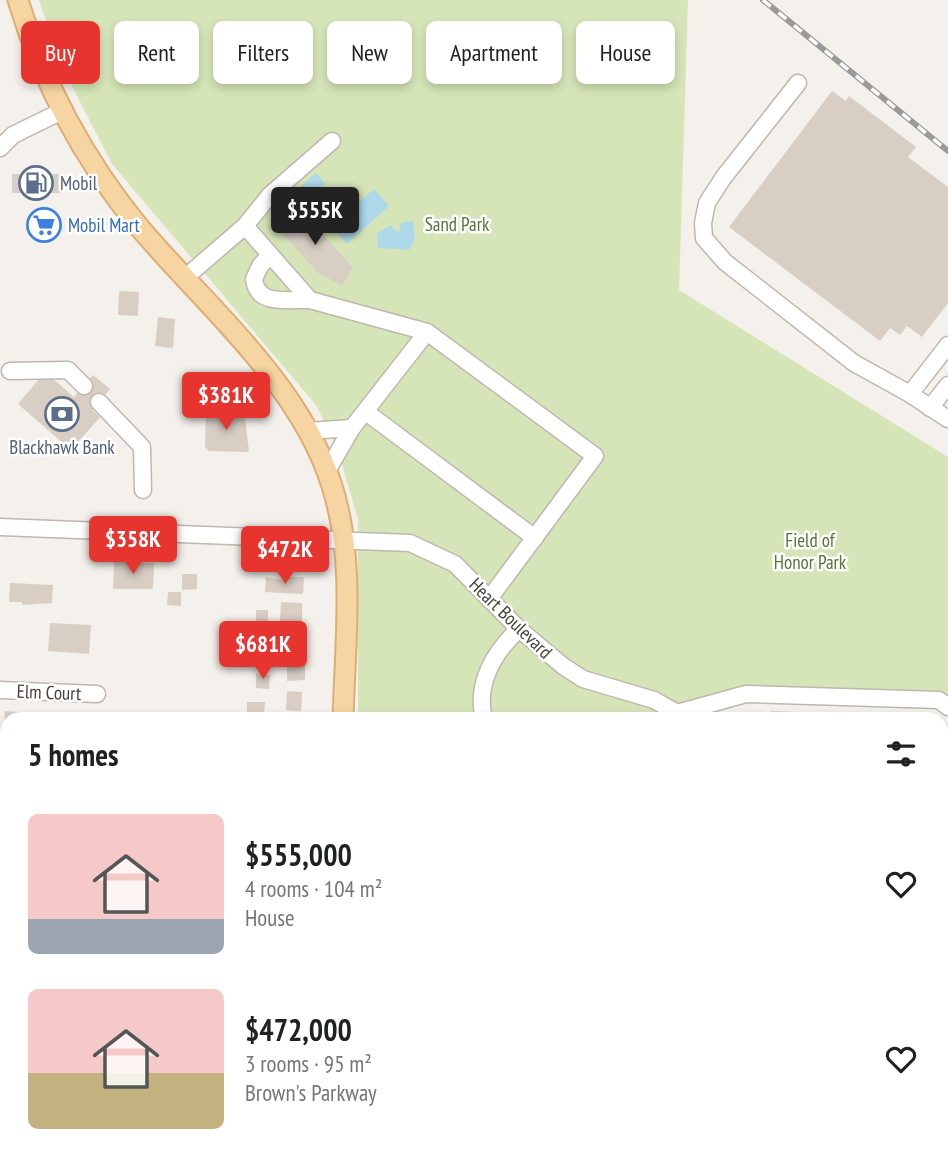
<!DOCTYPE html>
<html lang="en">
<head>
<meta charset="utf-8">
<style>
	body { margin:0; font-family:"PT Sans Narrow",sans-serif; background:#f6f6f6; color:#202124; height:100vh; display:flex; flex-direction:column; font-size:26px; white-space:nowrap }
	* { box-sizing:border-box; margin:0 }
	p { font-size:23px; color:#757577 }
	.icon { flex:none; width:38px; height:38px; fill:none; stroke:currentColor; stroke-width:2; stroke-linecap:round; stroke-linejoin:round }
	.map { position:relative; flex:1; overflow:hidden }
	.drawer { position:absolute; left:0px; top:712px; width:948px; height:450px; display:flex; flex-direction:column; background:#fff; border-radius:21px 21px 0 0; box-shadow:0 4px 10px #0003 }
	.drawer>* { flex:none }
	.top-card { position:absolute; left:21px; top:21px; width:906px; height:63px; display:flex; gap:14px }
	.price { position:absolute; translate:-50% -60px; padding:0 16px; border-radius:7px; background:#e8342e; color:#fff; font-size:23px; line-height:46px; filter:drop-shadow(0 2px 4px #0008) }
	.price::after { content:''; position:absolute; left:50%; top:42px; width:21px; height:16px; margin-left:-10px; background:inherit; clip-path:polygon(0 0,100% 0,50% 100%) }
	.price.current { background:#222; color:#fff }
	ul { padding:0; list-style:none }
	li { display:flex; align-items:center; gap:21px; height:175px; padding:0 28px }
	li span { display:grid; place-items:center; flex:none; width:196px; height:140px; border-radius:10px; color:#555 }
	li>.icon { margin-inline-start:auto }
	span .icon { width:84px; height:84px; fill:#fffc; stroke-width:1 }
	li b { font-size:30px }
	h2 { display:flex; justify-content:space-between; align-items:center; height:84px; padding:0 28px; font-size:30px }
	.pill { padding:0 24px; border-radius:10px; background:#fff; box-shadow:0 4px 10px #0003; font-size:24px; line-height:63px }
	.pill.current { background:#e8342e; color:#fff }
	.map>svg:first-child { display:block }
	.green { fill:#d6e5b8 }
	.water { fill:#add9eb }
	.building { fill:#d8cec4 }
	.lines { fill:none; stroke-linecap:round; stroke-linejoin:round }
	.minor-casing { stroke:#bfb7ae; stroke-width:19 }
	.major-casing { stroke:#dbaf73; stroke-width:23 }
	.minor { stroke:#fff; stroke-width:16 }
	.major { stroke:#f6d5a2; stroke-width:19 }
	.rail-casing { stroke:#999; stroke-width:6 }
	.rail { stroke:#fff; stroke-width:3.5; stroke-dasharray:10; stroke-linecap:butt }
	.labels { text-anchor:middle; stroke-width:5; stroke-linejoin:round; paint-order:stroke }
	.service-label { font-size:19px; fill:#4e5e75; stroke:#fff; text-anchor:start }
	.park-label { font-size:19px; fill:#537631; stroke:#fff }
	.shop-label { font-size:19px; fill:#366cbe; stroke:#fff; text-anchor:start }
	.street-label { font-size:19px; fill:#484139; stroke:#fff }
</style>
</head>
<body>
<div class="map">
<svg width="948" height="1161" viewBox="0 0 948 1161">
	<rect width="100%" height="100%" fill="#f4f0eb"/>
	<!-- green -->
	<g class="green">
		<polygon points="39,0 688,0 679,290 948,457 948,707 746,694 671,719 358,719 358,519 337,448 316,405 112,164 61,65"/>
		<rect x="349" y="1155" width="90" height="6"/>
		<rect x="482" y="1155" width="167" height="6"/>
	</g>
	<!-- water -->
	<g class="water">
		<polygon points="316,173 325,183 306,199 298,189"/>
		<polygon points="345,186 359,202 374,189 389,206 347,244 318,211"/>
		<polygon points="413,221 415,239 409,250 378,248 377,234 390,225 399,233 401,223"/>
	</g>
	<!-- building -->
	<g class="building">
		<polygon points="832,91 846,101 849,96 916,147 908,157 948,187 948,303 922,337 907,326 900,335 890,328 880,341 729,227"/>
		<rect x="12" y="174" width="49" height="19"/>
		<polygon points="298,207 353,268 342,286 317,272 283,234 286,231 279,216"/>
		<polygon points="29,215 59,216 59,236 28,235"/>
		<polygon points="119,291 139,292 138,316 118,315"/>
		<polygon points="158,317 175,319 173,348 155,346"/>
		<polygon points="45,372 74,397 93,375 110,389 92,410 100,417 71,450 18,404"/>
		<polygon points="206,412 240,413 245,418 249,452 209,451 205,447"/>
		<polygon points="114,562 154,563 153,589 113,589"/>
		<polygon points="182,574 197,574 197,589 182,590"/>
		<polygon points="266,577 287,581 287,577 304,577 303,594 265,592"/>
		<polygon points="10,583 53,585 52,603 22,605 22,602 9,602"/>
		<polygon points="168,592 181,592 181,606 167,605"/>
		<polygon points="281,602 302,603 302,622 280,621"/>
		<rect x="256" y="610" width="12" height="17"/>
		<polygon points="50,623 91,625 89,654 48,651"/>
		<polygon points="280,632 303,634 302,650 272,649 272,637 280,637"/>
		<polygon points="245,642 264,643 264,659 244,658"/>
		<polygon points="287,662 305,662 305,680 287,681"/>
		<polygon points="256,674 270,675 269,689 256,688"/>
		<polygon points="287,691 302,692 301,711 286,710"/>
		<polygon points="247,702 265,702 264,717 247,716"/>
		<polygon points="5,711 30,713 30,719 7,719 7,735 4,735"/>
		<polygon points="771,711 816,713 815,719 771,719"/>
		<polygon points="942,857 947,857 945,898 942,898"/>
		<polygon points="2,875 7,875 7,907 1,907"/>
		<rect x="8" y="1155" width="17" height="6"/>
		<polygon points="93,1155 114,1155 113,1161 93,1161"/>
		<rect x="180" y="1155" width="12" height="6"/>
		<rect x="443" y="1155" width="17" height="5"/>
	</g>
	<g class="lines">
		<!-- minor casing -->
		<g class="minor-casing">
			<g id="minor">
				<polyline points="798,83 723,178 707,203 703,223 704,238 725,262 854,363 910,394"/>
				<polyline points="0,148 13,135 62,111"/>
				<polyline points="245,226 270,195 332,141"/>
				<path d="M270 255 260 266 254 279C257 307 289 299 310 300"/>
				<polyline points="187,276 245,226 310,300 427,332"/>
				<polyline points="948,345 910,394 948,419"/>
				<polyline points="10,371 68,370 84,386"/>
				<polyline points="99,402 142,447 143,490"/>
				<polyline points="930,408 948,385"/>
				<polyline points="366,412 535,538"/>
				<polyline points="308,431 352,428"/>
				<polyline points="327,471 352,428 427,332 595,456 489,599"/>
				<polyline points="0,527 410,543 455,564 519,629 563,666 583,679 654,700 677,713 680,719"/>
				<polyline points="0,690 97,694"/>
				<polyline points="677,713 746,694 939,700 948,707"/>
				<path d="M484 719C475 684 494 652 519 629"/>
				<polyline points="0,742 7,742"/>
				<polyline points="0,846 7,846"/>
				<polyline points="942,935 948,935"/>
				<polyline points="743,1161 744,1155"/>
				<polyline points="947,1161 948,1132"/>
			</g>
		</g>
		<!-- major casing -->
		<g class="major-casing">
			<g id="major">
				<path d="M18 0C43 83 84 160 139 227 205 305 299 383 331 483 356 558 345 642 343 719"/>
				<polyline points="331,1161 331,1155"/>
			</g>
		</g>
		<!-- minor -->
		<use href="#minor" class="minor"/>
		<!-- major -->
		<use href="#major" class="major"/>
		<!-- rail casing -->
		<g class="rail-casing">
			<polyline id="rail" points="763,0 948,151"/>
		</g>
		<!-- rail -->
		<use href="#rail" class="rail"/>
	</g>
	<!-- icons -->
	<defs>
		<g id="fuel-ring" transform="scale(1.75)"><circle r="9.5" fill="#fff" stroke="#5c6f8a" stroke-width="1.5"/><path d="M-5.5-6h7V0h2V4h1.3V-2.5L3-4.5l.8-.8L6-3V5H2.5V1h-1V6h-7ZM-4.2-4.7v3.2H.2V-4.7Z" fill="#5c6f8a"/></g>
		<g id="supermarket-ring" transform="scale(1.75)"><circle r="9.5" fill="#fff" stroke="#3f7fe0" stroke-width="1.5"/><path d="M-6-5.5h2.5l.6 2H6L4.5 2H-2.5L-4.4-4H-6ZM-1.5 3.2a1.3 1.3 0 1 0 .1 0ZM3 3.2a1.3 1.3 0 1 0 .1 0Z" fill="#3f7fe0"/></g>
		<g id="bank-ring" transform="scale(1.75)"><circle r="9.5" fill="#fff" stroke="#5c6f8a" stroke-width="1.5"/><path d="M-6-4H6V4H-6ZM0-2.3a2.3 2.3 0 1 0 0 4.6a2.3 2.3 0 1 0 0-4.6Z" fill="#5c6f8a"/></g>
	</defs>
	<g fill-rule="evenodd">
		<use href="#fuel-ring" x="36" y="183"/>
		<use href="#supermarket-ring" x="44" y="225"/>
		<use href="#bank-ring" x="62" y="414"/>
	</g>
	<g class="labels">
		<!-- service labels -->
		<g class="service-label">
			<text x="60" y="190">Mobil</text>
			<text x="62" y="454" text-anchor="middle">Blackhawk Bank</text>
		</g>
		<!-- park labels -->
		<g class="park-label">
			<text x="457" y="231">Sand Park</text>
			<text x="810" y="547">Field of<tspan x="810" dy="22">Honor Park</tspan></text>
		</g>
		<!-- shop labels -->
		<g class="shop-label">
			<text x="68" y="232">Mobil Mart</text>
		</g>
		<!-- street labels -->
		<g class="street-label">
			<text transform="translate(511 618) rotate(44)" y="7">Heart Boulevard</text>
			<text transform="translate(49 692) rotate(2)" y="7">Elm Court</text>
		</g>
	</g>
</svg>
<b class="price current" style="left:315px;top:247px">$555K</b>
<b class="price" style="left:226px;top:432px">$381K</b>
<b class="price" style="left:133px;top:576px">$358K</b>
<b class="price" style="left:285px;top:586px">$472K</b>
<b class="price" style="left:263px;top:681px">$681K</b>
<div class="top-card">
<a class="pill current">Buy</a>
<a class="pill">Rent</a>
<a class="pill">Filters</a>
<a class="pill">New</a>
<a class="pill">Apartment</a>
<a class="pill">House</a>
</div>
<section class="drawer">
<h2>5 homes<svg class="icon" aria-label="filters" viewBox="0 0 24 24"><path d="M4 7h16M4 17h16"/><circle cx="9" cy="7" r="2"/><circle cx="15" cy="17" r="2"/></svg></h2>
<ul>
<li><span style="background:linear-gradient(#f6c9c9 75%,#9aa5b1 0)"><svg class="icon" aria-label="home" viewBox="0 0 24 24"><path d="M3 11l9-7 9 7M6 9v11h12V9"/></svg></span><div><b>$555,000</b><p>4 rooms · 104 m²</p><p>House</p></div><svg class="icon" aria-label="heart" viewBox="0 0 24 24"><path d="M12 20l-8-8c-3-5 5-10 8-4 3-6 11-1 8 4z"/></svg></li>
<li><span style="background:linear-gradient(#f6c9c9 60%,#c2b280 0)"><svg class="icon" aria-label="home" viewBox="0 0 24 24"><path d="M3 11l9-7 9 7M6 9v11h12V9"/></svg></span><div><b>$472,000</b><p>3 rooms · 95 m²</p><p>Brown's Parkway</p></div><svg class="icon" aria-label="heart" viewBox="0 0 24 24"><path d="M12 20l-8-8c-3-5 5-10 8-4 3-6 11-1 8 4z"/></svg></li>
</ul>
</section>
</div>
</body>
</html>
